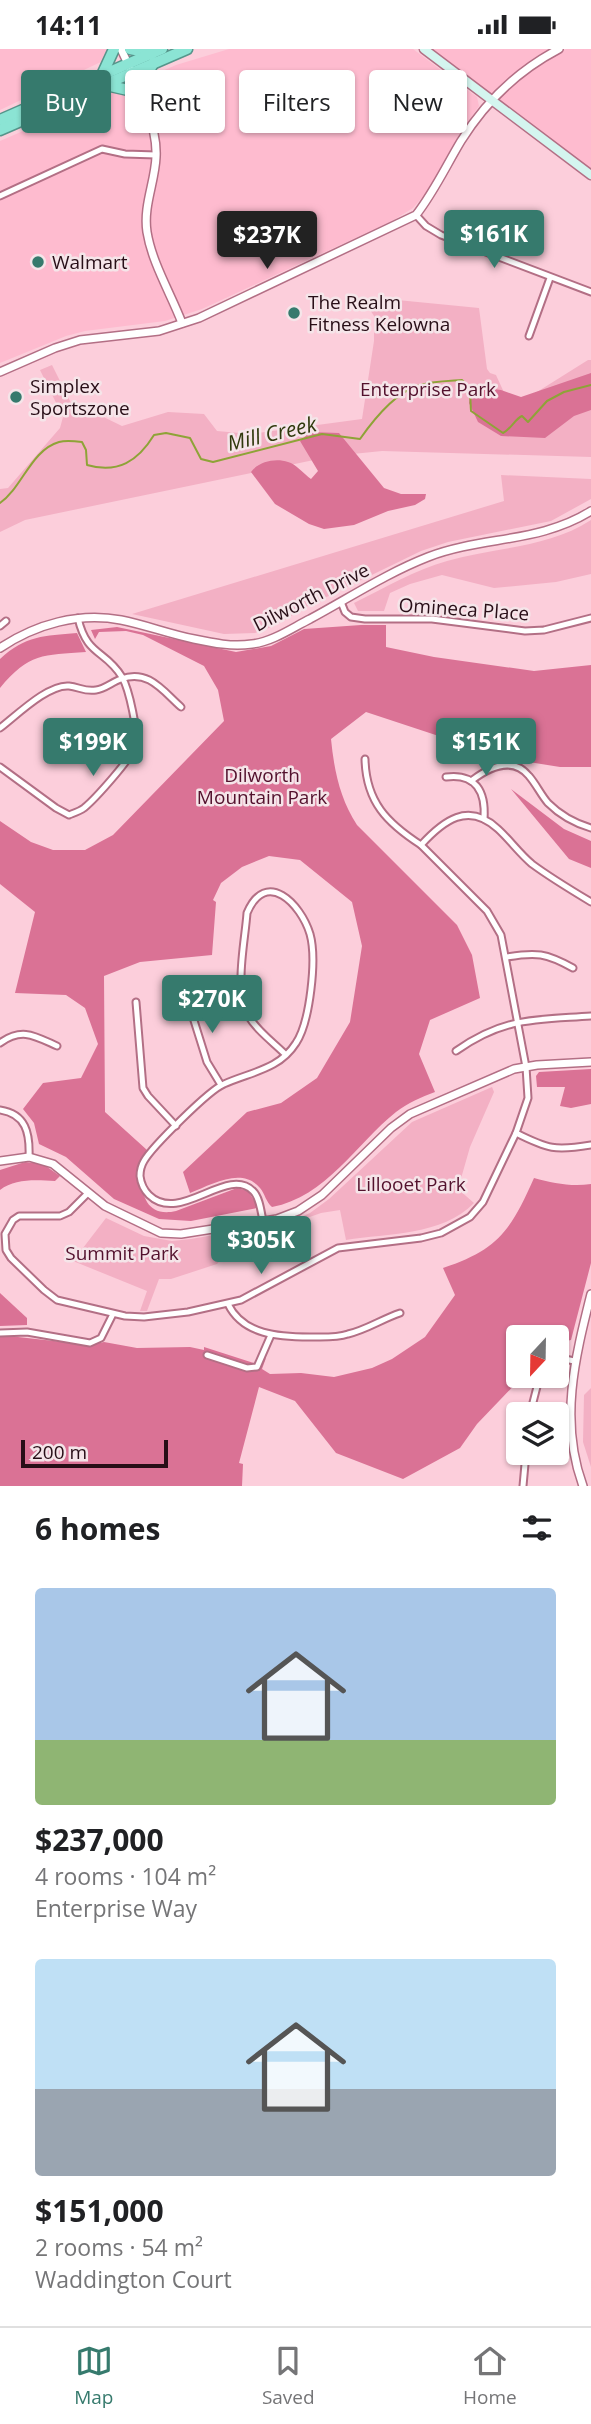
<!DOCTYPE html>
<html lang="en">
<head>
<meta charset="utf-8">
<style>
	body { margin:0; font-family:"Open Sans",sans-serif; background:#f2f2f2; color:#202124; height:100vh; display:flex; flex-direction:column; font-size:26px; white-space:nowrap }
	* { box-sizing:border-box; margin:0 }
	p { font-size:23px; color:#757577 }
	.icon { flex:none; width:38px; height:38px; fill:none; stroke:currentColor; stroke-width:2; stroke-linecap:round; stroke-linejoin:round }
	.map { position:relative; height:1437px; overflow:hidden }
	.details { display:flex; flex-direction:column; background:#fff; flex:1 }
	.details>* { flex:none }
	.hud { position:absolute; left:21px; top:21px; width:550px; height:63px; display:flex; gap:14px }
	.needle { width:46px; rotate:202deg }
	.controls { position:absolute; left:506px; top:1276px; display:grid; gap:14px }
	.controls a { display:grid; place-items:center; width:63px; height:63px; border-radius:7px; background:#fff; box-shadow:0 2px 5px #0004; font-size:35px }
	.scale { position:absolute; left:21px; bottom:18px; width:147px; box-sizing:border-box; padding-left:7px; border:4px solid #280e17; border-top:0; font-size:19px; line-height:24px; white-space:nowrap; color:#280e17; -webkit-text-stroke:5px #f5e5e9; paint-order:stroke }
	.price { position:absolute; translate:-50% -60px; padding:0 16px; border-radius:7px; background:#367a6d; color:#fff; font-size:23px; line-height:46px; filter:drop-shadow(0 2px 4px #0008) }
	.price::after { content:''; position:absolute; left:50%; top:42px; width:21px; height:16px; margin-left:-10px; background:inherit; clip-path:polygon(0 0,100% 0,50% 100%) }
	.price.on { background:#222; color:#fff }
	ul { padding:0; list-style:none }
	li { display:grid; align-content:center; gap:14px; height:371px; padding:0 35px }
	li span { display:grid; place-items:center; height:217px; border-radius:7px; color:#555 }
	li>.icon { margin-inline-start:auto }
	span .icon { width:126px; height:126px; fill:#fffc; stroke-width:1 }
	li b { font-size:30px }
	h2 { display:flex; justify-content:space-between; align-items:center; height:84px; padding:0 35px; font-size:30px }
	.pill { padding:0 24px; border-radius:7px; background:#fff; box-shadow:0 2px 5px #0004; font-size:24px; line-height:63px }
	.pill.on { background:#367a6d; color:#fff }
	.status { display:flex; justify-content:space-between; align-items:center; height:49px; padding:0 35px; background:#fff; direction:ltr }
	.status svg { height:19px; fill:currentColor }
	.dock { display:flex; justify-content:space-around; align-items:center; height:98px; border-top:2px solid #e0e0e0; background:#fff; font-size:19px; color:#757577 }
	.dock a { display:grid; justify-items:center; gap:4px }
	.dock .on { color:#367a6d }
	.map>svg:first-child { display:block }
	.built { fill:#febbcf }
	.green { fill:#f3b0c4 }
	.forest { fill:#da7295 }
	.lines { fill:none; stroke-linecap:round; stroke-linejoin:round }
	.stream { stroke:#8ea337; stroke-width:2 }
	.minor-casing { stroke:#b36f85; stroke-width:9 }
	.tertiary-casing { stroke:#b36f85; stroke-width:10 }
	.secondary-casing { stroke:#b36f85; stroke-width:11 }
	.trunk-casing { stroke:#56958b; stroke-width:13 }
	.minor { stroke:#fff; stroke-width:5 }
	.tertiary { stroke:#fff; stroke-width:7 }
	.secondary { stroke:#d4f5ef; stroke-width:8 }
	.trunk { stroke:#8be4d4; stroke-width:10 }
	.poi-dot { fill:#367a6d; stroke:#f5e5e9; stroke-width:2.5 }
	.labels { text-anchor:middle; stroke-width:5; stroke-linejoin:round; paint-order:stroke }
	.poi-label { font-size:19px; fill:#280e17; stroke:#f5e5e9; text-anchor:start }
	.park-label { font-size:19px; fill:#53112d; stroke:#f5e5e9 }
	.street-label { font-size:19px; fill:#280e17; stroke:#f5e5e9 }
	.water-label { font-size:21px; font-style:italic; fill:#30390d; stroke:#f5e5e9 }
</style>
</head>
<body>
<div class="status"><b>14:11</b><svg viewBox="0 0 49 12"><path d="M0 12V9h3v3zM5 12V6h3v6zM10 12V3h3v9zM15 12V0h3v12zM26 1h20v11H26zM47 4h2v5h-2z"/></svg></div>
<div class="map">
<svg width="591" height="1437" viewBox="0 0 591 1437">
	<rect width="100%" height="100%" fill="#fccedb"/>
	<!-- built -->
	<g class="built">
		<polygon points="0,0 128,0 0,61"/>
		<polygon points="229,0 413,0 477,48 479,57 457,89 426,144 413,159 392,172 202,260 165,272 85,282 66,287 0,314 0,92 176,16"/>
		<polygon points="426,0 554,0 515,24 491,48"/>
		<polygon points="566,0 591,0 591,123 496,51 517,29 543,11"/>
	</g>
	<!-- green -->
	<g class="green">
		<polygon points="387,250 479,259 487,320 490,324 496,326 507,350 521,353 588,311 591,311 591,408 382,402 333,407 25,471 0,483 0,440 8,439 60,379 63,368 40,321 52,316 74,360 83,358 122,377 168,363 204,365 217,382 251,385 362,370 374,292 374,267 365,253"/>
		<polygon points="501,426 591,430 591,450 551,472 448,493 421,502 306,558 274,577 255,584 224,585 132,565 504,452"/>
		<path d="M591 471V525L556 533 494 539 442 526 410 535 390 544 384 562H358L354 554C384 539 415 521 447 512 496 498 548 499 591 471Z"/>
		<path d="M492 1038 494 1043 470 1098 458 1140 474 1154C442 1187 388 1184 346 1191L340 1161 321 1164 234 1195 217 1215 171 1230H159L147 1262H140L147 1242 73 1212 106 1169 144 1187 172 1192 191 1190 290 1173 310 1164 329 1150 412 1073Z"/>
		<polygon points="591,1339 591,1418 583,1393 584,1346"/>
	</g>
	<!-- forest -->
	<g class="forest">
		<polygon points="591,324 591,361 574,367 545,389 501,387 478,373 469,354 472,337 501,341 521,348"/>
		<path d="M310 383 339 384 384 439 401 445H426L425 450 415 456 388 462 354 476 324 480 309 475 275 455 251 423C259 412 276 409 288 413 296 415 304 425 311 430L318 422 300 392Z"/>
		<path d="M361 576H386V598L434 608 534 622 591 616V718H560L485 706 469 697 366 663 331 690C334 721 340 750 357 776L457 876 472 906 480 949 430 971 419 1005 435 1043C421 1048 408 1054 396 1063 356 1095 326 1148 272 1158 266 1153 265 1145 260 1139 242 1117 211 1136 190 1144L183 1123 247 1063 281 1054 317 1029 350 973 362 897 352 853 300 811 269 807 242 818 221 834 213 851 216 853 212 906 140 913 104 927 105 1063 147 1101C138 1126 137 1171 176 1162L237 1139 248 1142 257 1156V1159L191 1172 159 1170 114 1150 66 1108 39 1095 34 1074 23 1060 43 1034 81 1029 98 995 85 959 66 946 15 944 35 863 0 835V772L31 793 53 801H85L113 786 224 672 218 641 204 617 143 586 126 582 99 583 95 590 91 581 117 578 236 603 271 597 304 580Z"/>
		<path d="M77 584 86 603C43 606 29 604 0 639V610C26 586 44 587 77 584Z"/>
		<polygon points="511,740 564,780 591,792 591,819 569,810"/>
		<polygon points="591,1020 591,1055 571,1059 560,1057 565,1038 537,1038 536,1027 539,1023"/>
		<path d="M25 1113 43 1115 60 1127 55 1132C37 1131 15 1129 0 1141V1121Z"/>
		<path d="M534 1129C553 1134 571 1138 591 1135V1214L571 1291 557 1294 556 1288H518V1326L523 1327 477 1375 460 1399 403 1430 336 1404 295 1352 259 1338 239 1414 243 1415 242 1437H0V1286L90 1296 104 1293 137 1299 190 1298 204 1301V1298L257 1315 266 1309 262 1320 270 1325 301 1324 334 1328 372 1319 392 1310 425 1288 455 1246 443 1219C498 1201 511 1181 534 1129Z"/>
		<polygon points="0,1244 27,1269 27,1276 0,1277"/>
	</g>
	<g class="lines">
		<!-- stream -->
		<path class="stream" d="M0 454C22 439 31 401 59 393 66 391 74 392 82 393L86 401 87 416C118 425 138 412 154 386L166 384 190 389 201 410 213 413 322 385 360 390C374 370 394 345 417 337 431 332 447 332 462 331 472 339 470 350 471 362L503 384C511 380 515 370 522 367L528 373 547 352 564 343 591 336"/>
		<!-- minor casing -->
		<g class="minor-casing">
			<g id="minor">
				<polyline points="0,147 102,100 125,105 156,106"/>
				<polyline points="416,166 426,177 441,186 591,243"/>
				<polyline points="529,287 550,229"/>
				<polyline points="341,553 345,563 351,568 365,570 432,570 525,582 544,581 591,569"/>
				<polyline points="0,577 6,572"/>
				<path d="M0 679C16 667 48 635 69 637 79 638 85 643 96 641 105 640 112 633 121 630 148 620 162 641 181 658"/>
				<path d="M365 710C366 753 387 774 421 796"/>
				<path d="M0 718 56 759 69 766C74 764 80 762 84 759 95 750 132 709 135 697 139 684 129 640 122 628 105 600 87 608 78 569"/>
				<path d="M446 728C476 724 486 743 484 770"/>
				<path d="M471 732C488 719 512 706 529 727 536 735 541 746 548 754 561 767 574 774 591 779"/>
				<path d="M507 908C536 903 546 904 573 919"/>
				<polyline points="186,946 207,1013 221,1036"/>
				<polyline points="136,953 143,1039 148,1047 176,1077"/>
				<path d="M0 994C22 978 35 987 57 997"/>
				<path d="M456 1002C504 968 535 971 591 967"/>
				<path d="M0 1061C26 1065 30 1084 29 1108"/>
				<path d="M516 1084C548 1100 555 1102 591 1096"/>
				<path d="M87 1145 69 1163 60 1167H19L13 1171 5 1185 6 1201 11 1209 44 1241 57 1251 125 1267 144 1268 188 1263 241 1251 338 1199 421 1189 441 1184 470 1168 483 1153 516 1084 528 1049 526 1018 501 886 487 862 421 796C443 772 468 752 498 780 510 791 519 804 532 815 551 829 571 841 591 853"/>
				<path d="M263 1172C261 1163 260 1149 253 1142 227 1116 180 1176 149 1146 144 1141 141 1135 140 1127 140 1122 141 1117 144 1112 152 1098 209 1041 224 1035 250 1023 279 1021 296 994 310 973 317 910 310 885 301 855 266 819 247 864 245 893 234 939 248 966 256 981 273 993 285 1005"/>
				<path d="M228 1255C243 1286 279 1288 310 1288 323 1288 336 1289 348 1285 366 1281 382 1270 400 1264"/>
				<polyline points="0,1284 27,1283 90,1294 101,1289 113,1265"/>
				<polyline points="207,1306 247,1319 257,1318 271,1286"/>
				<polyline points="556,1308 574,1312"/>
				<polyline points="530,1365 540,1326"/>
				<polyline points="523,1437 526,1404"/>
			</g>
		</g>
		<!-- tertiary casing -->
		<g class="tertiary-casing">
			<g id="tertiary">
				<path d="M121 0C135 30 158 75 156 108 155 133 143 157 147 183 152 214 171 245 182 274"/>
				<path d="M0 323 55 299 80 291 159 282 199 269 416 166C434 143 446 117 461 92 486 52 517 22 559 0"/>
				<path d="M0 599C36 575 79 563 121 571 146 576 169 585 194 590 213 594 232 598 252 595 272 593 292 579 310 570 349 549 387 524 428 508 483 487 540 494 591 462"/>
				<polyline points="0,1112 29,1108 53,1115 105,1157 161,1184 181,1185 277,1170 298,1162 322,1146 391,1079 410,1065 514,1020 537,1016 591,1013"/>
				<path d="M583 1437C559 1372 575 1309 591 1245"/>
			</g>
		</g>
		<!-- secondary casing -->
		<g class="secondary-casing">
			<polyline id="secondary" points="424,0 591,126"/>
		</g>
		<!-- trunk casing -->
		<g class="trunk-casing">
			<g id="trunk">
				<polyline points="130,0 150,4"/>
				<polyline points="102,26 114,0"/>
				<polyline points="106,36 128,41 143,54"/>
				<polyline points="143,54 146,27 154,13"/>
				<polyline points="0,71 162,0"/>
				<polyline points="0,81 187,0"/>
			</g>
		</g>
		<!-- minor -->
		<use href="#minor" class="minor"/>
		<!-- tertiary -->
		<use href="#tertiary" class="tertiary"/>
		<!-- secondary -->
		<use href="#secondary" class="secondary"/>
		<!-- trunk -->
		<use href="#trunk" class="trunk"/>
	</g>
	<!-- markers -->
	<g class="poi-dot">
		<circle cx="38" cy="213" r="7"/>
		<circle cx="294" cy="264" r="7"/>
		<circle cx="16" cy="348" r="7"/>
	</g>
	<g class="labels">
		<!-- poi labels -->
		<g class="poi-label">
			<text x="52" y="220">Walmart</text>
			<text x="308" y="260">The Realm<tspan x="308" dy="22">Fitness Kelowna</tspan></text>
			<text x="30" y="344">Simplex<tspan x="30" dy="22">Sportszone</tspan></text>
		</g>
		<!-- park labels -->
		<g class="park-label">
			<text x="428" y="347">Enterprise Park</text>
			<text x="262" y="733">Dilworth<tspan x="262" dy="22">Mountain Park</tspan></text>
			<text x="411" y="1142">Lillooet Park</text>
			<text x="122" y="1211">Summit Park</text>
		</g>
		<!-- street labels -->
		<g class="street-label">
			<text transform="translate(311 548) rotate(-27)" y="7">Dilworth Drive</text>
			<text transform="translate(464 560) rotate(4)" y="7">Omineca Place</text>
		</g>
		<!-- water labels -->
		<g class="water-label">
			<text transform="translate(272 385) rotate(-13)" y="7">Mill Creek</text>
		</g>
	</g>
</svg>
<div class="controls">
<a><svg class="needle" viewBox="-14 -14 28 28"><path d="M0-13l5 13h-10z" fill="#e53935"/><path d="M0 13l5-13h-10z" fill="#757577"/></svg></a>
<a><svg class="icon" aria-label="layers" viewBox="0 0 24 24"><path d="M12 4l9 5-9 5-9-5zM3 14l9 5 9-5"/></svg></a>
</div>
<div class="scale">200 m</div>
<b class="price" style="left:494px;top:221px">$161K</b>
<b class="price on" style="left:267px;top:222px">$237K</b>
<b class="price" style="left:93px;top:729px">$199K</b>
<b class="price" style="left:486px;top:729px">$151K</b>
<b class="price" style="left:212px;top:986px">$270K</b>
<b class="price" style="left:261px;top:1227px">$305K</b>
<div class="hud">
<a class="pill on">Buy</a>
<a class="pill">Rent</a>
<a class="pill">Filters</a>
<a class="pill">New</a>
</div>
</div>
<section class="details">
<h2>6 homes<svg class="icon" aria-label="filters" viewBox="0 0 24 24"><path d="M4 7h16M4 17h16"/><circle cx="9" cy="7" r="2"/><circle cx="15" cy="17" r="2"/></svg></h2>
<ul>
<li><span style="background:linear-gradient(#a9c7e8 70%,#8fb573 0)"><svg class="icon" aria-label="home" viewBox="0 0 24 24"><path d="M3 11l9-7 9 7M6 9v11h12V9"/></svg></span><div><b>$237,000</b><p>4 rooms · 104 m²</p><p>Enterprise Way</p></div></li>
<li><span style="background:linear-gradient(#bfe0f5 60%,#9aa5b1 0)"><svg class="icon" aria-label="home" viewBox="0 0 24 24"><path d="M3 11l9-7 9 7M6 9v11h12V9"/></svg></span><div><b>$151,000</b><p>2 rooms · 54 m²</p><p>Waddington Court</p></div></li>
</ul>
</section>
<nav class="dock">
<a class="on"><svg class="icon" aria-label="map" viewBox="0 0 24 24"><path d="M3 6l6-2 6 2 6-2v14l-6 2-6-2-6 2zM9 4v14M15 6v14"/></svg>Map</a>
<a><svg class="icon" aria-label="saved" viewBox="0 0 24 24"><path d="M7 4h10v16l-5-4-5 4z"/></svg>Saved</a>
<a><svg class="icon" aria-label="home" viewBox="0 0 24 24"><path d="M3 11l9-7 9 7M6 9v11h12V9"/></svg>Home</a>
</nav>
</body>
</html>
